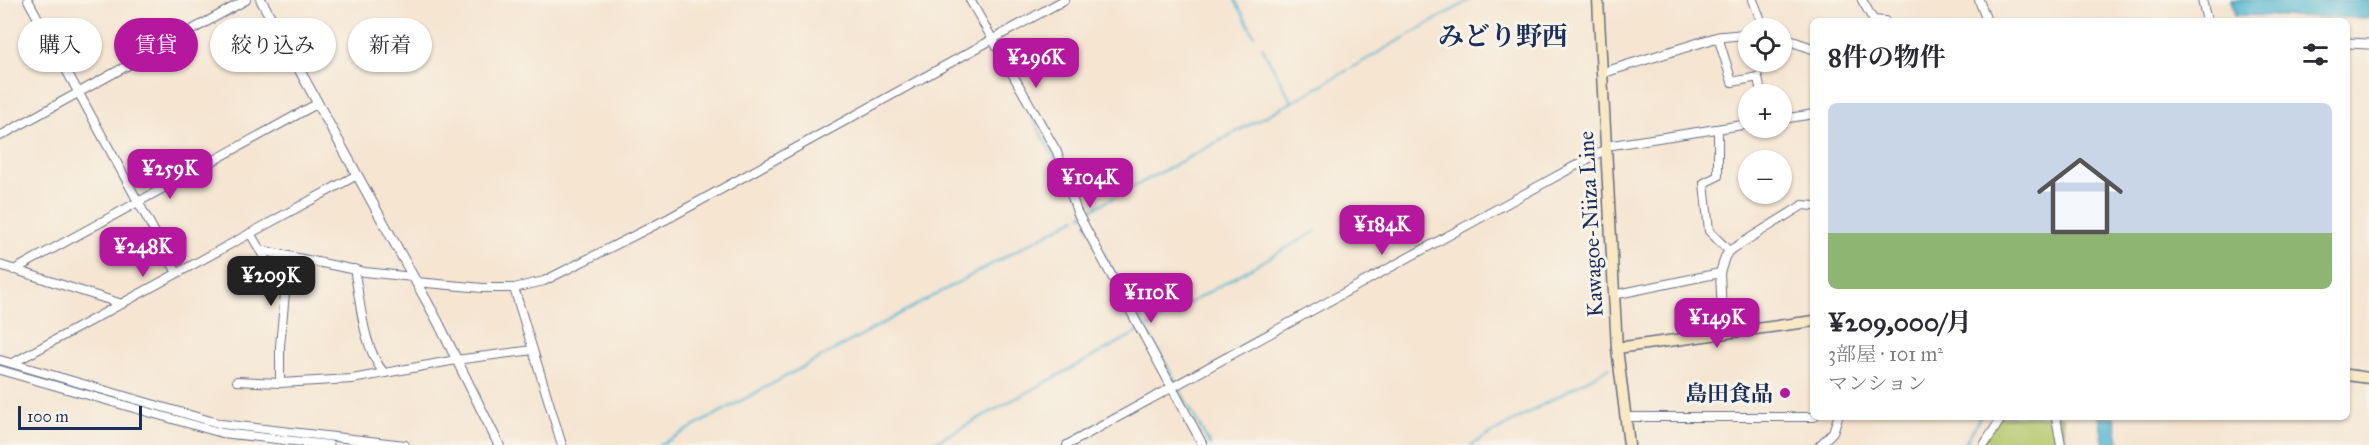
<!DOCTYPE html>
<html lang="ja">
<head>
<meta charset="utf-8">
<style>
	body { margin:0; font-family:"IM FELL Great Primer","Noto Serif JP",serif; background:#f7f7f7; color:#2b2b33; height:100vh; display:flex; flex-direction:column; font-size:22px; white-space:nowrap }
	* { box-sizing:border-box; margin:0 }
	p { font-size:20px; color:#7c7c81 }
	.icon { flex:none; width:33px; height:33px; fill:none; stroke:currentColor; stroke-width:2; stroke-linecap:round; stroke-linejoin:round }
	.map { position:relative; flex:1; overflow:hidden }
	.panel { position:absolute; left:1810px; top:18px; width:540px; height:402px; display:flex; flex-direction:column; background:#fff; border-radius:9px; box-shadow:0 2px 4px #0004 }
	.panel>* { flex:none }
	.guide { position:absolute; left:18px; top:18px; width:570px; height:54px; display:flex; gap:12px }
	.buttons { position:absolute; left:1738px; top:18px; display:grid; gap:12px }
	.buttons a { display:grid; place-items:center; width:54px; height:54px; border-radius:50%; background:#fff; box-shadow:0 2px 4px #0004; font-size:30px }
	.scale { position:absolute; left:18px; bottom:15px; width:124px; box-sizing:border-box; padding-left:6px; border:3px solid #1b2f5e; border-top:0; font-size:16px; line-height:21px; white-space:nowrap; color:#1b2f5e; -webkit-text-stroke:4px #f7f3e8; paint-order:stroke }
	.price { position:absolute; translate:-50% -51px; padding:0 14px; border-radius:12px; background:#b5179e; color:#fff; font-size:20px; line-height:39px; filter:drop-shadow(0 2px 3px #0008) }
	.price::after { content:''; position:absolute; left:50%; top:36px; width:18px; height:14px; margin-left:-9px; background:inherit; clip-path:polygon(0 0,100% 0,50% 100%) }
	.price.active { background:#222; color:#fff }
	ul { padding:0; list-style:none }
	li { display:grid; align-content:center; gap:12px; height:318px; padding:0 18px }
	li span { display:grid; place-items:center; height:186px; border-radius:9px; color:#555 }
	li>.icon { margin-inline-start:auto }
	span .icon { width:108px; height:108px; fill:#fffc; stroke-width:1 }
	li b { font-size:26px }
	h2 { display:flex; justify-content:space-between; align-items:center; height:72px; padding:0 18px; font-size:26px }
	.chip { padding:0 21px; border-radius:27px; background:#fff; box-shadow:0 2px 4px #0004; font-size:21px; line-height:54px }
	.chip.active { background:#b5179e; color:#fff }
	.map>svg:first-child { display:block }
	.green { fill:#b2c669; stroke:#667a64; stroke-width:1.5 }
	.water { fill:#52b7d0; stroke:#367397; stroke-width:1.5 }
	.lines { fill:none; stroke-linecap:round; stroke-linejoin:round }
	.stream { stroke:#52b7d0; stroke-width:2 }
	.minor-casing { stroke:#676f86; stroke-width:10 }
	.tertiary-casing { stroke:#676f86; stroke-width:11 }
	.secondary-casing { stroke:#676f86; stroke-width:13 }
	.minor { stroke:#fff; stroke-width:8 }
	.tertiary { stroke:#fff; stroke-width:9 }
	.secondary { stroke:#f8e8c3; stroke-width:10 }
	.poi-dot { fill:#b5179e; stroke:#f7f3e8; stroke-width:2 }
	.labels { text-anchor:middle; stroke-width:6; stroke-linejoin:round; paint-order:stroke }
	.street-label { font-size:22px; fill:#1b2f5e; stroke:#f7f3e8 }
	.poi-label { font-size:22px; font-weight:bold; fill:#1b2f5e; stroke:#f7f3e8; text-anchor:end }
	.quarter-label { font-size:26px; font-weight:bold; fill:#1b2f5e; stroke:#f7f3e8 }
</style>
</head>
<body>
<div class="map">
<svg width="2369" height="445" viewBox="0 0 2369 445">
	<rect width="100%" height="100%" fill="#f7f3e8"/>
	<filter id="ink" filterUnits="userSpaceOnUse"><feTurbulence type="fractalNoise" baseFrequency=".0167" numOctaves="2"/><feDisplacementMap in="SourceGraphic" scale="12" xChannelSelector="R" yChannelSelector="G"/><feConvolveMatrix kernelMatrix="1 2 1 2 8 2 1 2 1" color-interpolation-filters="sRGB"/></filter>
	<filter id="wash" filterUnits="userSpaceOnUse"><feTurbulence type="fractalNoise" baseFrequency=".008" numOctaves="4" result="noise"/><feDisplacementMap in="SourceGraphic" scale="24" xChannelSelector="R" yChannelSelector="G"/><feGaussianBlur stdDeviation="1.35" result="paint"/><feColorMatrix in="noise" values="0 0 0 0 0 0 0 0 0 0 0 0 0 0 0 0 0 1.4 0 .05"/><feComposite in="paint" operator="in"/></filter>
	<g filter="url(#wash)">
		<rect width="100%" height="100%" fill="#f5e5d1"/>
		<!-- green -->
		<polygon class="green" points="1996,417 2062,417 2065,445 1979,445"/>
		<!-- water -->
		<g class="water">
			<polygon points="2231,0 2369,0 2369,18 2235,15"/>
			<polygon points="2099,417 2114,417 2120,445 2104,445"/>
		</g>
		<g class="lines">
			<!-- stream -->
			<g class="stream">
				<polyline points="1235,0 1254,35"/>
				<polyline points="1262,47 1292,102"/>
				<polyline points="1029,110 1058,166"/>
				<polyline points="1081,215 1292,102 1470,0"/>
				<polyline points="1086,222 1176,382"/>
				<polyline points="1146,328 1316,231"/>
				<polyline points="1178,387 1210,445"/>
				<polyline points="660,445 1076,218"/>
				<polyline points="930,445 1138,332"/>
				<polyline points="1471,445 1610,367"/>
				<polyline points="1964,445 1980,417"/>
			</g>
		</g>
	</g>
	<g filter="url(#ink)">
		<g class="lines">
			<!-- minor casing -->
			<g class="minor-casing">
				<g id="minor">
					<polyline points="28,0 177,273"/>
					<polyline points="970,0 1057,152 1077,212 1203,445"/>
					<polyline points="1753,0 1764,28"/>
					<polyline points="1862,0 1874,21"/>
					<polyline points="1979,0 1987,21"/>
					<polyline points="2202,0 2207,21"/>
					<polyline points="1873,20 1885,21"/>
					<polyline points="1718,37 1732,82 1758,77 1761,94"/>
					<polyline points="1782,119 1814,114"/>
					<polyline points="1718,129 1718,176 1704,183 1709,231 1729,251"/>
					<polyline points="0,136 246,0"/>
					<polyline points="1606,146 1749,124"/>
					<polyline points="250,233 285,293 280,346 280,383"/>
					<polyline points="260,250 365,272 413,277"/>
					<polyline points="0,265 122,304"/>
					<path d="M354 269C361 302 362 346 384 373"/>
					<polyline points="14,270 313,106 319,106"/>
					<polyline points="416,282 483,288 514,288 544,281 669,218 1064,0"/>
					<polyline points="514,288 562,445"/>
					<polyline points="1613,295 1720,273"/>
					<polyline points="1723,333 1720,273 1725,257 1729,251 1803,205 1814,206"/>
					<polyline points="0,360 221,424 405,445"/>
					<polyline points="13,363 357,175"/>
					<polyline points="0,370 222,433 329,445"/>
					<polyline points="237,381 280,383 352,379 456,360 533,350"/>
					<polyline points="1625,417 1814,417"/>
					<polyline points="2056,417 2061,445"/>
					<polyline points="1067,445 1606,149"/>
					<polyline points="1820,445 1833,432 1838,417"/>
					<polyline points="1984,445 2002,417"/>
				</g>
			</g>
			<!-- tertiary casing -->
			<g class="tertiary-casing">
				<g id="tertiary">
					<polyline points="261,0 437,320 499,445"/>
					<polyline points="1782,38 1814,49"/>
					<polyline points="2348,43 2369,44"/>
					<polyline points="1602,73 1718,37 1749,34"/>
				</g>
			</g>
			<!-- secondary casing -->
			<g class="secondary-casing">
				<g id="secondary">
					<polyline points="1598,0 1617,348 1629,445"/>
					<polyline points="1617,348 1814,321"/>
					<polyline points="2348,375 2369,378"/>
				</g>
			</g>
			<!-- minor -->
			<use href="#minor" class="minor"/>
			<!-- tertiary -->
			<use href="#tertiary" class="tertiary"/>
			<!-- secondary -->
			<use href="#secondary" class="secondary"/>
		</g>
	</g>
	<!-- markers -->
	<circle class="poi-dot" cx="1785" cy="393" r="6"/>
	<g class="labels">
		<!-- street labels -->
		<g class="street-label">
			<text transform="translate(1590 224) rotate(-93)" y="8">Kawagoe-Niiza Line</text>
		</g>
		<!-- poi labels -->
		<g class="poi-label">
			<text x="1773" y="401">島田食品</text>
		</g>
		<!-- quarter labels -->
		<g class="quarter-label">
			<text x="1503" y="45">みどり野西</text>
		</g>
	</g>
</svg>
<div class="buttons">
<a><svg class="icon" aria-label="locate" viewBox="0 0 24 24"><circle cx="12" cy="12" r="6"/><path d="M12 2v4M12 18v4M2 12h4M18 12h4"/></svg></a>
<a>+</a>
<a>−</a>
</div>
<div class="scale">100 m</div>
<b class="price" style="left:1036px;top:89px">¥296K</b>
<b class="price" style="left:170px;top:200px">¥259K</b>
<b class="price" style="left:1090px;top:209px">¥104K</b>
<b class="price" style="left:1382px;top:256px">¥184K</b>
<b class="price" style="left:143px;top:278px">¥248K</b>
<b class="price active" style="left:271px;top:307px">¥209K</b>
<b class="price" style="left:1151px;top:324px">¥110K</b>
<b class="price" style="left:1717px;top:349px">¥149K</b>
<div class="guide">
<a class="chip">購入</a>
<a class="chip active">賃貸</a>
<a class="chip">絞り込み</a>
<a class="chip">新着</a>
</div>
<section class="panel">
<h2>8件の物件<svg class="icon" aria-label="filters" viewBox="0 0 24 24"><path d="M4 7h16M4 17h16"/><circle cx="9" cy="7" r="2"/><circle cx="15" cy="17" r="2"/></svg></h2>
<ul>
<li><span style="background:linear-gradient(#c9d6e8 70%,#8fb573 0)"><svg class="icon" aria-label="home" viewBox="0 0 24 24"><path d="M3 11l9-7 9 7M6 9v11h12V9"/></svg></span><div><b>¥209,000/月</b><p>3部屋 · 101 m²</p><p>マンション</p></div></li>
</ul>
</section>
</div>
</body>
</html>
